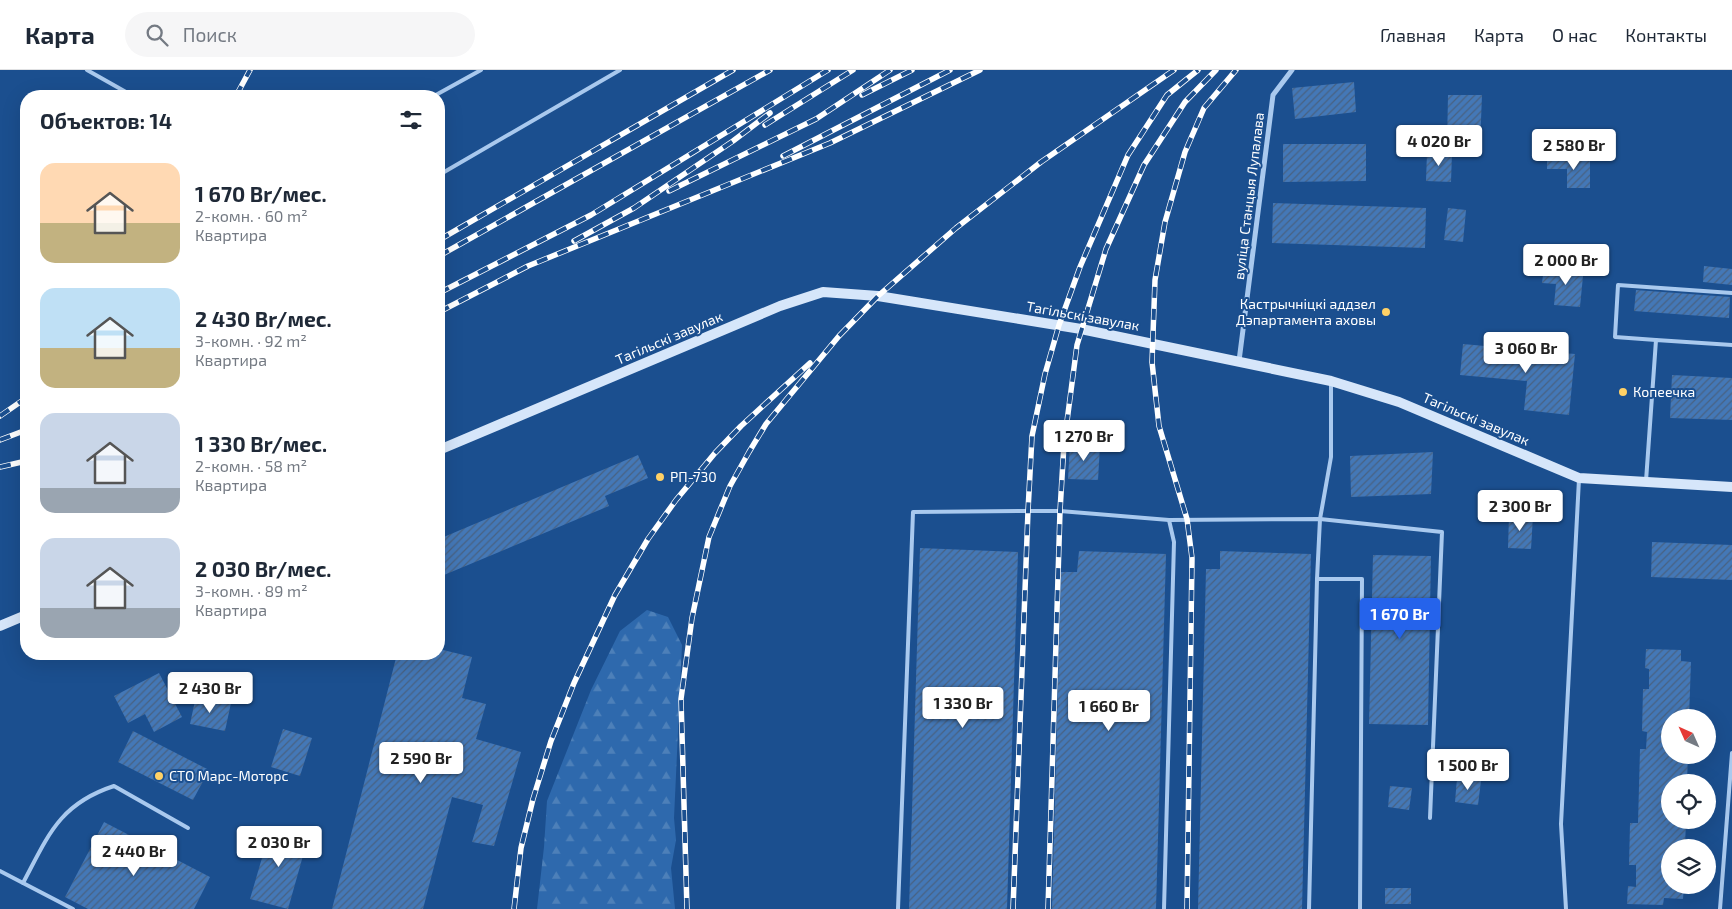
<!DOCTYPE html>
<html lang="ru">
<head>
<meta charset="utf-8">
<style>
	body { margin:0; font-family:"Exo 2",sans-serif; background:#f6f6f7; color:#1f2937; height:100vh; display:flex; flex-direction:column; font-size:19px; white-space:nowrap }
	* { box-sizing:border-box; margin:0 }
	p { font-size:16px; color:#747a83 }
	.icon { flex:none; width:28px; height:28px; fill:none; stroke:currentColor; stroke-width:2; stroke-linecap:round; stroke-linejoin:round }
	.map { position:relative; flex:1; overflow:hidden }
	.panel { position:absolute; left:20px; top:20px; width:425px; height:570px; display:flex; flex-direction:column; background:#fff; border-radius:20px; box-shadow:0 5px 20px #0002 }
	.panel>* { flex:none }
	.needle { width:32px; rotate:315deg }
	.tools { position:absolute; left:1661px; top:639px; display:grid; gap:10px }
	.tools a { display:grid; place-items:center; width:55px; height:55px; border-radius:50%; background:#fff; box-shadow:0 5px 20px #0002; font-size:25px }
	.price { position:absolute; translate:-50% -42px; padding:0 11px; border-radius:5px; background:#fff; color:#222; font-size:16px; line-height:32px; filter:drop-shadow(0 1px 2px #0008) }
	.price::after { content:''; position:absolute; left:50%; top:30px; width:15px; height:11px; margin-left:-8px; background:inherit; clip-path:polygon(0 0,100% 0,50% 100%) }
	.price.on { background:#2563eb; color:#fff }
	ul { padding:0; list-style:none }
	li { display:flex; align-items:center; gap:15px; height:125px; padding:0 20px }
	li span { display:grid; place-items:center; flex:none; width:140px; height:100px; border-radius:15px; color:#555 }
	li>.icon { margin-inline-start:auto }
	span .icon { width:60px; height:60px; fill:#fffc; stroke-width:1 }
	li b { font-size:21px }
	h2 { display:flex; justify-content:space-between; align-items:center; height:60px; padding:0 20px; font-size:21px }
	header { display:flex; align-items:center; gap:30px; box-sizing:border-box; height:70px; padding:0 25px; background:#fff; border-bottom:1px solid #e0e1e3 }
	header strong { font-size:24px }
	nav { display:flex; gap:28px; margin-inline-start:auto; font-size:18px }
	.search { width:350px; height:45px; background:#f6f6f7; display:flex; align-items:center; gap:12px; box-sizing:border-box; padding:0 18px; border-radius:28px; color:#747a83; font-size:19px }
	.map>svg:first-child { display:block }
	.forest { fill:url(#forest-firs) }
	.building { fill:url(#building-hatch) }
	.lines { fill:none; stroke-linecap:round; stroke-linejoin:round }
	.lane { stroke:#a9c9ee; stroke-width:4 }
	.street { stroke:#a9c9ee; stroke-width:5 }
	.secondary { stroke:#d6e6fa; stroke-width:10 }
	.rail-casing { stroke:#fff; stroke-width:5.5 }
	.rail { stroke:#1b4f8f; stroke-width:4; stroke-dasharray:11; stroke-linecap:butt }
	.poi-dot { fill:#ffd166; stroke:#1b4f8f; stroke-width:2 }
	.labels { text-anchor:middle; stroke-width:4; stroke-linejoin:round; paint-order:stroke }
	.street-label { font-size:14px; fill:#fff; stroke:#1b4f8f }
	.poi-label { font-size:14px; fill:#fff; stroke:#1b4f8f; text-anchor:start }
</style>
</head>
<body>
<header>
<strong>Карта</strong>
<div class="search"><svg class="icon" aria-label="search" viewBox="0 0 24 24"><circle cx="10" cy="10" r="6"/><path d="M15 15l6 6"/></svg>Поиск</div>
<nav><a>Главная</a><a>Карта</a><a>О нас</a><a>Контакты</a></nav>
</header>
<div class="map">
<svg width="1732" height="839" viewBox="0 0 1732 839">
	<defs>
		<pattern id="forest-firs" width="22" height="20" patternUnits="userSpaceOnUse" patternTransform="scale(1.25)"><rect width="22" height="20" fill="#2e69ad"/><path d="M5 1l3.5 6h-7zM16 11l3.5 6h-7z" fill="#4d80b9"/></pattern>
		<pattern id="building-hatch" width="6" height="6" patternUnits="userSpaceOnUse" patternTransform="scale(1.25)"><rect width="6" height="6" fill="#4478b7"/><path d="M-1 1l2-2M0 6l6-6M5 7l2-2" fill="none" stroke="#486282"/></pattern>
	</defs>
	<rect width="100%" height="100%" fill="#1b4f8f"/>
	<!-- forest -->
	<polygon class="forest" points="647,540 668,547 682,575 674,748 676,770 671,798 675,839 537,839 544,777 547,731 591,620 620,561"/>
	<!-- building -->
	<g class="building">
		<polygon points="1354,12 1356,42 1295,49 1292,18"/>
		<polygon points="1448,25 1482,25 1480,76 1447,75"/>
		<polygon points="1283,74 1366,74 1366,111 1283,112"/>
		<polygon points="1427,82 1452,83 1451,112 1426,111"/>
		<polygon points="1547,89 1590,89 1590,118 1567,118 1567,99 1547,99"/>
		<polygon points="1273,133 1426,138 1425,178 1272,173"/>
		<polygon points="1448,138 1466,140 1463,172 1444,170"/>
		<polygon points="1553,195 1575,197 1574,205 1583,206 1580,237 1554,235 1556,214 1542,213 1543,205 1552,206"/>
		<polygon points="1704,196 1732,199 1732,215 1703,212"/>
		<polygon points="1636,220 1730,227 1729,248 1634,241"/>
		<polygon points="1463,274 1575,284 1569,345 1524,340 1527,311 1460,305"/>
		<polygon points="1672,305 1732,308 1732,350 1670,348"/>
		<polygon points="1070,374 1100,376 1098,410 1068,409"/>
		<polygon points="1433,382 1431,424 1351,427 1350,386"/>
		<polygon points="638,385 648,408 605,426 609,436 444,505 439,493 439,469"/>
		<polygon points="1509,445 1533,446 1531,479 1508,478"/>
		<polygon points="1652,472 1732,475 1732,510 1651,507"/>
		<polygon points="920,478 1018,482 1007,839 909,839"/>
		<polygon points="1079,481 1166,484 1156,839 1052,839 1061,502 1077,502"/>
		<polygon points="1220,481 1311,484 1302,839 1198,839 1206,499 1220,499"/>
		<polygon points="1373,485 1431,486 1428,655 1369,654"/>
		<polygon points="439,579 472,587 462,628 486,634 476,669 521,682 494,776 472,772 483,735 452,727 423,839 332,839 397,584 439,584"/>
		<polygon points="1646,579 1681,580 1681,591 1691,592 1689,648 1670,648 1670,685 1688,685 1687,712 1670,712 1670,750 1686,750 1685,778 1670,778 1670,815 1684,815 1683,829 1664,828 1663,835 1627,834 1628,816 1636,817 1636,795 1629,795 1630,753 1638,753 1640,679 1646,679 1647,662 1642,661 1643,619 1649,619 1649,599 1645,598"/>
		<polygon points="159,603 182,647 154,662 145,644 128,653 114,626"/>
		<polygon points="196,626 231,633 225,661 190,654"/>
		<polygon points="283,659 312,668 300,706 271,697"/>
		<polygon points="133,661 209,700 193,730 118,692"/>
		<polygon points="1457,708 1481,711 1478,735 1455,732"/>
		<polygon points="1390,716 1412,718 1409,740 1388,737"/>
		<polygon points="104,752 210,807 194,839 88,839 65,827"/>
		<polygon points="271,757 308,768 288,839 250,829"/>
		<rect x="1385" y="818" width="26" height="16"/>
	</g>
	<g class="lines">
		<!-- lane -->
		<g class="lane">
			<polyline points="87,0 133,26"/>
			<polyline points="434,26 481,0"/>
			<polyline points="439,105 620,0"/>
			<polyline points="1656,270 1615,267 1618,215 1732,223"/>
			<polyline points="1646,411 1656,270 1732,275"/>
			<polyline points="1317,509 1320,449 1331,387 1331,313"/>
			<polyline points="0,801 73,839"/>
			<path d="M23 813C48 766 59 734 114 716L188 758"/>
			<polyline points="898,839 913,442 1028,441 1060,441 1169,450 1320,449 1442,462 1430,748"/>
			<polyline points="1164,839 1174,472 1169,450"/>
			<polyline points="1309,839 1317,509 1362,509 1360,839"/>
			<polyline points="1566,839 1561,754 1579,409"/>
			<polyline points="1720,839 1732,683"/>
		</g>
		<!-- street -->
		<polyline class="street" points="1239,291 1273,25 1292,0"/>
		<!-- secondary -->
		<g class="secondary">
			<polyline points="439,380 780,236 823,222 878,226 1081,259 1331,311 1399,332 1579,408 1732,417"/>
			<polyline points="0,556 26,545"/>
		</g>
		<!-- rail casing -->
		<g class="rail-casing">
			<g id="rail">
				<polyline points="862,25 912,0"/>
				<polyline points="236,26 250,0"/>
				<polyline points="765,55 853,0"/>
				<polyline points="783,86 950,0"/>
				<polyline points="669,121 816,49 890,0"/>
				<polyline points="439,170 733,0"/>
				<polyline points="574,171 634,138 733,71 770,43"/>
				<polyline points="439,186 770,0"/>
				<polyline points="439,223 591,145 828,0"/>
				<polyline points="439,242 528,196 830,73 980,0"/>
				<polyline points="0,346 26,328"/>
				<polyline points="0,370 26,360"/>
				<polyline points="0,397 26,391"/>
				<polyline points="514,839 521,778 533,729 551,671 574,613 615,525 648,469 676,430 715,383 741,356 810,293"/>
				<polyline points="687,839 681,629 692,548 709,467 730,416 749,382 766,354 839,266 878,226 956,158 1041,92 1174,0"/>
				<polyline points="1013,839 1028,441 1032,366 1045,304 1059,255 1080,197 1128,85 1167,25 1198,0"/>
				<polyline points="1048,839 1060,441 1064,374 1077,275 1106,179 1144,95 1185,32 1216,0"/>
				<polyline points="1187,839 1192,488 1187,449 1159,356 1152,292 1155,210 1165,152 1185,82 1204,38 1236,0"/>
			</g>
		</g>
		<!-- rail -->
		<use href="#rail" class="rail"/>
	</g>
	<!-- markers -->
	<g class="poi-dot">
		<circle cx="1386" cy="242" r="5"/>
		<circle cx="1623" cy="322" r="5"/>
		<circle cx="660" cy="407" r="5"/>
		<circle cx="159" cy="706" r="5"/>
	</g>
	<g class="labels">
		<!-- street labels -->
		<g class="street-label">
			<text transform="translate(1249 126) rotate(-83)" y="5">вуліца Станцыя Лупалава</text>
			<text transform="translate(1083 246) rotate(10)" y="5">Тагільскі завулак</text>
			<text transform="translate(669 268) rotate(-23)" y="5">Тагільскі завулак</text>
			<text transform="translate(1476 349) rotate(23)" y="5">Тагільскі завулак</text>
		</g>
		<!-- poi labels -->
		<g class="poi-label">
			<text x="1376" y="239" text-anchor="end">Кастрычніцкі аддзел<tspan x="1376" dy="16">Дэпартамента аховы</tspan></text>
			<text x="1633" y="327">Копеечка</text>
			<text x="670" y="412">РП-730</text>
			<text x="169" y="711">СТО Марс-Моторс</text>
		</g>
	</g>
</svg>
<div class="tools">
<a><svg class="needle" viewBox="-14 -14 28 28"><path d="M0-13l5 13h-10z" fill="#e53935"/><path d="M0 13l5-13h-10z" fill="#747a83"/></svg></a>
<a><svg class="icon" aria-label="locate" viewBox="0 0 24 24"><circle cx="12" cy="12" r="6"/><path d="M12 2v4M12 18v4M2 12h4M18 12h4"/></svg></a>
<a><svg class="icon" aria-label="layers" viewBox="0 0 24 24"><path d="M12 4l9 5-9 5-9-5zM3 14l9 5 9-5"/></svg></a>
</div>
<b class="price" style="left:1439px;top:97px">4 020 Br</b>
<b class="price" style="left:1574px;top:101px">2 580 Br</b>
<b class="price" style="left:1566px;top:216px">2 000 Br</b>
<b class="price" style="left:1526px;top:304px">3 060 Br</b>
<b class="price" style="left:1084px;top:392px">1 270 Br</b>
<b class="price" style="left:1520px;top:462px">2 300 Br</b>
<b class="price on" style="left:1400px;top:570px">1 670 Br</b>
<b class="price" style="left:210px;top:644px">2 430 Br</b>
<b class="price" style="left:963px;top:659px">1 330 Br</b>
<b class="price" style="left:1109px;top:662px">1 660 Br</b>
<b class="price" style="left:421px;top:714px">2 590 Br</b>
<b class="price" style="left:1468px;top:721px">1 500 Br</b>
<b class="price" style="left:279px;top:798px">2 030 Br</b>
<b class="price" style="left:134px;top:807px">2 440 Br</b>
<section class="panel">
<h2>Объектов: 14<svg class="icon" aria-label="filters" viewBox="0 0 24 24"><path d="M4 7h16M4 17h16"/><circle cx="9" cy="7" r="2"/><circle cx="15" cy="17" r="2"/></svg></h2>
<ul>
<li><span style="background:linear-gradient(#ffd9b3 60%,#c2b280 0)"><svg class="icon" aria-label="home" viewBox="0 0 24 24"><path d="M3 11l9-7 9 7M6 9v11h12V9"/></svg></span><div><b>1 670 Br/мес.</b><p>2-комн. · 60 m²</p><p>Квартира</p></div></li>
<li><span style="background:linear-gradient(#bfe0f5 60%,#c2b280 0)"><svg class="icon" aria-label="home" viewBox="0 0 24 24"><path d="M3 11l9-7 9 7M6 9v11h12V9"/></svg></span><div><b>2 430 Br/мес.</b><p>3-комн. · 92 m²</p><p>Квартира</p></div></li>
<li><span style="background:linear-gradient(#c9d6e8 75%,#9aa5b1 0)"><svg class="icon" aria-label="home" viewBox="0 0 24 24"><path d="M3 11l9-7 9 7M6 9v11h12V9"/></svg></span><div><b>1 330 Br/мес.</b><p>2-комн. · 58 m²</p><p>Квартира</p></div></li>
<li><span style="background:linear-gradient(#c9d6e8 70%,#9aa5b1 0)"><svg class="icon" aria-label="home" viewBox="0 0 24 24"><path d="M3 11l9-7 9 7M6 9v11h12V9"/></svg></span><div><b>2 030 Br/мес.</b><p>3-комн. · 89 m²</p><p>Квартира</p></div></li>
</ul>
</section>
</div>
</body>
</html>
